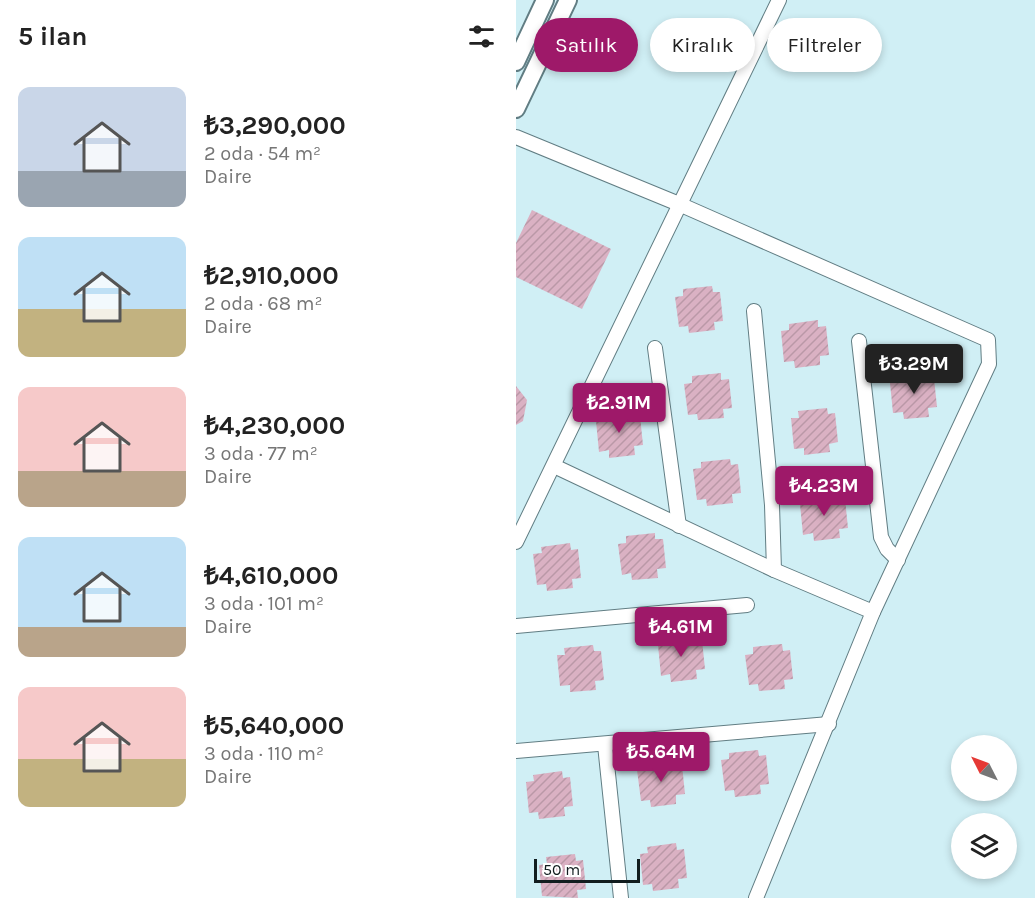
<!DOCTYPE html>
<html lang="tr">
<head>
<meta charset="utf-8">
<style>
	body { margin:0; font-family:Karla,sans-serif; background:#f6f6f6; color:#222; height:100vh; display:flex; flex-direction:column; font-size:22px; white-space:nowrap }
	* { box-sizing:border-box; margin:0 }
	p { font-size:20px; color:#767676 }
	.icon { flex:none; width:33px; height:33px; fill:none; stroke:currentColor; stroke-width:2; stroke-linecap:round; stroke-linejoin:round }
	.map { position:relative; flex:1; overflow:hidden }
	.panel { display:flex; flex-direction:column; background:#fff; width:516px }
	.panel>* { flex:none }
	.hud { position:absolute; left:18px; top:18px; width:411px; height:54px; display:flex; gap:12px }
	.needle { width:39px; rotate:312deg }
	.fabs { position:absolute; left:435px; top:735px; display:grid; gap:12px }
	.fabs a { display:grid; place-items:center; width:66px; height:66px; border-radius:50%; background:#fff; box-shadow:0 3px 9px #0003; font-size:30px }
	.scale { position:absolute; left:18px; bottom:15px; width:106px; box-sizing:border-box; padding-left:6px; border:3px solid #121d1f; border-top:0; font-size:16px; line-height:21px; white-space:nowrap; color:#121d1f; -webkit-text-stroke:4px #fff; paint-order:stroke }
	.price { position:absolute; translate:-50% -51px; padding:0 14px; border-radius:6px; background:#9e1969; color:#fff; font-size:20px; line-height:39px; filter:drop-shadow(0 2px 3px #0008) }
	.price::after { content:''; position:absolute; left:50%; top:36px; width:18px; height:14px; margin-left:-9px; background:inherit; clip-path:polygon(0 0,100% 0,50% 100%) }
	.price.active { background:#222; color:#fff }
	ul { padding:0; list-style:none }
	li { display:flex; align-items:center; gap:18px; height:150px; padding:0 18px }
	li span { display:grid; place-items:center; flex:none; width:168px; height:120px; border-radius:12px; color:#555 }
	li>.icon { margin-inline-start:auto }
	span .icon { width:72px; height:72px; fill:#fffc; stroke-width:1 }
	li b { font-size:26px }
	h2 { display:flex; justify-content:space-between; align-items:center; height:72px; padding:0 18px; font-size:26px }
	.pill { padding:0 21px; border-radius:27px; background:#fff; box-shadow:0 3px 9px #0003; font-size:21px; line-height:54px }
	.pill.active { background:#9e1969; color:#fff }
	main { display:flex; flex:1; min-height:0 }
	.map>svg:first-child { display:block }
	.building { fill:url(#building-hatch) }
	.lines { fill:none; stroke-linecap:round; stroke-linejoin:round }
	.minor-casing { stroke:#617d83; stroke-width:16 }
	.tertiary-casing { stroke:#617d83; stroke-width:20 }
	.minor { stroke:#fff; stroke-width:14 }
	.tertiary { stroke:#fff; stroke-width:16 }
</style>
</head>
<body>
<main>
<section class="panel">
<h2>5 ilan<svg class="icon" aria-label="filters" viewBox="0 0 24 24"><path d="M4 7h16M4 17h16"/><circle cx="9" cy="7" r="2"/><circle cx="15" cy="17" r="2"/></svg></h2>
<ul>
<li><span style="background:linear-gradient(#c9d6e8 70%,#9aa5b1 0)"><svg class="icon" aria-label="home" viewBox="0 0 24 24"><path d="M3 11l9-7 9 7M6 9v11h12V9"/></svg></span><div><b>₺3,290,000</b><p>2 oda · 54 m²</p><p>Daire</p></div></li>
<li><span style="background:linear-gradient(#bfe0f5 60%,#c2b280 0)"><svg class="icon" aria-label="home" viewBox="0 0 24 24"><path d="M3 11l9-7 9 7M6 9v11h12V9"/></svg></span><div><b>₺2,910,000</b><p>2 oda · 68 m²</p><p>Daire</p></div></li>
<li><span style="background:linear-gradient(#f6c9c9 70%,#b9a48a 0)"><svg class="icon" aria-label="home" viewBox="0 0 24 24"><path d="M3 11l9-7 9 7M6 9v11h12V9"/></svg></span><div><b>₺4,230,000</b><p>3 oda · 77 m²</p><p>Daire</p></div></li>
<li><span style="background:linear-gradient(#bfe0f5 75%,#b9a48a 0)"><svg class="icon" aria-label="home" viewBox="0 0 24 24"><path d="M3 11l9-7 9 7M6 9v11h12V9"/></svg></span><div><b>₺4,610,000</b><p>3 oda · 101 m²</p><p>Daire</p></div></li>
<li><span style="background:linear-gradient(#f6c9c9 60%,#c2b280 0)"><svg class="icon" aria-label="home" viewBox="0 0 24 24"><path d="M3 11l9-7 9 7M6 9v11h12V9"/></svg></span><div><b>₺5,640,000</b><p>3 oda · 110 m²</p><p>Daire</p></div></li>
</ul>
</section>
<div class="map">
<svg width="519" height="898" viewBox="0 0 519 898">
	<defs>
		<pattern id="building-hatch" width="6" height="6" patternUnits="userSpaceOnUse" patternTransform="scale(1.5)"><rect width="6" height="6" fill="#dab1c3"/><path d="M-1 1l2-2M0 6l6-6M5 7l2-2" fill="none" stroke="#ba98a7"/></pattern>
	</defs>
	<rect width="100%" height="100%" fill="#d0eff5"/>
	<!-- building -->
	<g class="building">
		<polygon points="16,210 95,249 66,309 0,277 0,243"/>
		<polygon points="196,286 197,292 204,292 207,321 198,322 199,330 173,333 172,326 163,327 159,297 167,296 167,289"/>
		<polygon points="302,320 302,327 310,326 313,355 304,356 304,365 279,368 278,361 268,362 265,331 273,330 273,324"/>
		<polygon points="410,372 411,379 418,378 421,407 412,408 413,417 388,419 387,412 377,413 374,383 382,382 381,375"/>
		<polygon points="205,373 205,380 213,379 216,408 207,409 208,418 182,420 181,414 172,415 168,384 176,383 176,376"/>
		<polygon points="0,386 11,400 7,421 0,425"/>
		<polygon points="311,408 312,414 319,413 322,442 313,444 314,452 288,455 288,448 278,449 275,418 283,418 282,411"/>
		<polygon points="116,410 117,417 124,416 127,445 118,446 119,455 93,458 93,450 83,452 80,421 88,420 87,413"/>
		<polygon points="214,459 215,465 222,464 225,493 216,494 217,503 191,506 190,499 181,500 177,469 185,468 185,462"/>
		<polygon points="321,493 321,500 329,499 332,528 323,529 324,538 298,541 297,533 287,535 284,504 292,503 291,496"/>
		<polygon points="139,533 139,539 147,539 150,568 141,569 142,578 116,580 115,573 106,575 102,544 110,543 110,536"/>
		<polygon points="54,543 55,550 62,549 65,578 56,579 57,588 31,591 30,584 21,585 17,554 26,553 25,547"/>
		<polygon points="178,634 179,641 186,640 189,669 180,670 181,679 155,682 154,674 145,676 142,645 150,644 149,638"/>
		<polygon points="266,644 267,651 274,650 277,679 268,680 269,689 243,691 242,684 233,685 229,655 237,654 237,647"/>
		<polygon points="77,645 78,651 85,651 88,680 79,681 80,690 54,692 54,685 44,686 41,655 49,655 48,648"/>
		<polygon points="242,750 243,756 250,755 253,784 244,785 245,794 219,797 218,790 209,791 205,760 213,759 213,753"/>
		<polygon points="158,759 158,766 166,765 169,794 160,795 160,804 135,807 134,800 125,801 121,770 129,769 129,763"/>
		<polygon points="46,771 47,778 54,777 57,806 48,807 49,816 23,819 22,812 13,813 10,782 18,781 17,775"/>
		<polygon points="160,843 161,850 168,849 171,878 162,879 163,888 137,891 136,884 127,885 124,854 132,853 131,847"/>
		<polygon points="59,854 60,861 67,860 70,889 61,890 62,898 26,896 23,865 31,864 30,857"/>
	</g>
	<g class="lines">
		<!-- minor casing -->
		<g class="minor-casing">
			<g id="minor">
				<polyline points="0,137 163,204 472,340 473,364 357,612 240,898"/>
				<polyline points="238,311 256,505 258,570"/>
				<polyline points="343,341 365,537 371,549 382,560"/>
				<polyline points="139,348 163,526"/>
				<polyline points="38,466 258,570 357,612"/>
				<polyline points="0,542 263,0"/>
				<polyline points="0,626 231,605"/>
				<polyline points="89,745 105,898"/>
				<polyline points="0,751 313,724"/>
			</g>
		</g>
		<!-- tertiary casing -->
		<g class="tertiary-casing">
			<g id="tertiary">
				<polyline points="0,62 29,0"/>
				<polyline points="0,109 52,0"/>
			</g>
		</g>
		<!-- minor -->
		<use href="#minor" class="minor"/>
		<!-- tertiary -->
		<use href="#tertiary" class="tertiary"/>
	</g>
</svg>
<div class="fabs">
<a><svg class="needle" viewBox="-14 -14 28 28"><path d="M0-13l5 13h-10z" fill="#e53935"/><path d="M0 13l5-13h-10z" fill="#767676"/></svg></a>
<a><svg class="icon" aria-label="layers" viewBox="0 0 24 24"><path d="M12 4l9 5-9 5-9-5zM3 14l9 5 9-5"/></svg></a>
</div>
<div class="scale">50 m</div>
<b class="price active" style="left:398px;top:395px">₺3.29M</b>
<b class="price" style="left:103px;top:434px">₺2.91M</b>
<b class="price" style="left:308px;top:517px">₺4.23M</b>
<b class="price" style="left:165px;top:658px">₺4.61M</b>
<b class="price" style="left:145px;top:783px">₺5.64M</b>
<div class="hud">
<a class="pill active">Satılık</a>
<a class="pill">Kiralık</a>
<a class="pill">Filtreler</a>
</div>
</div>
</main>
</body>
</html>
